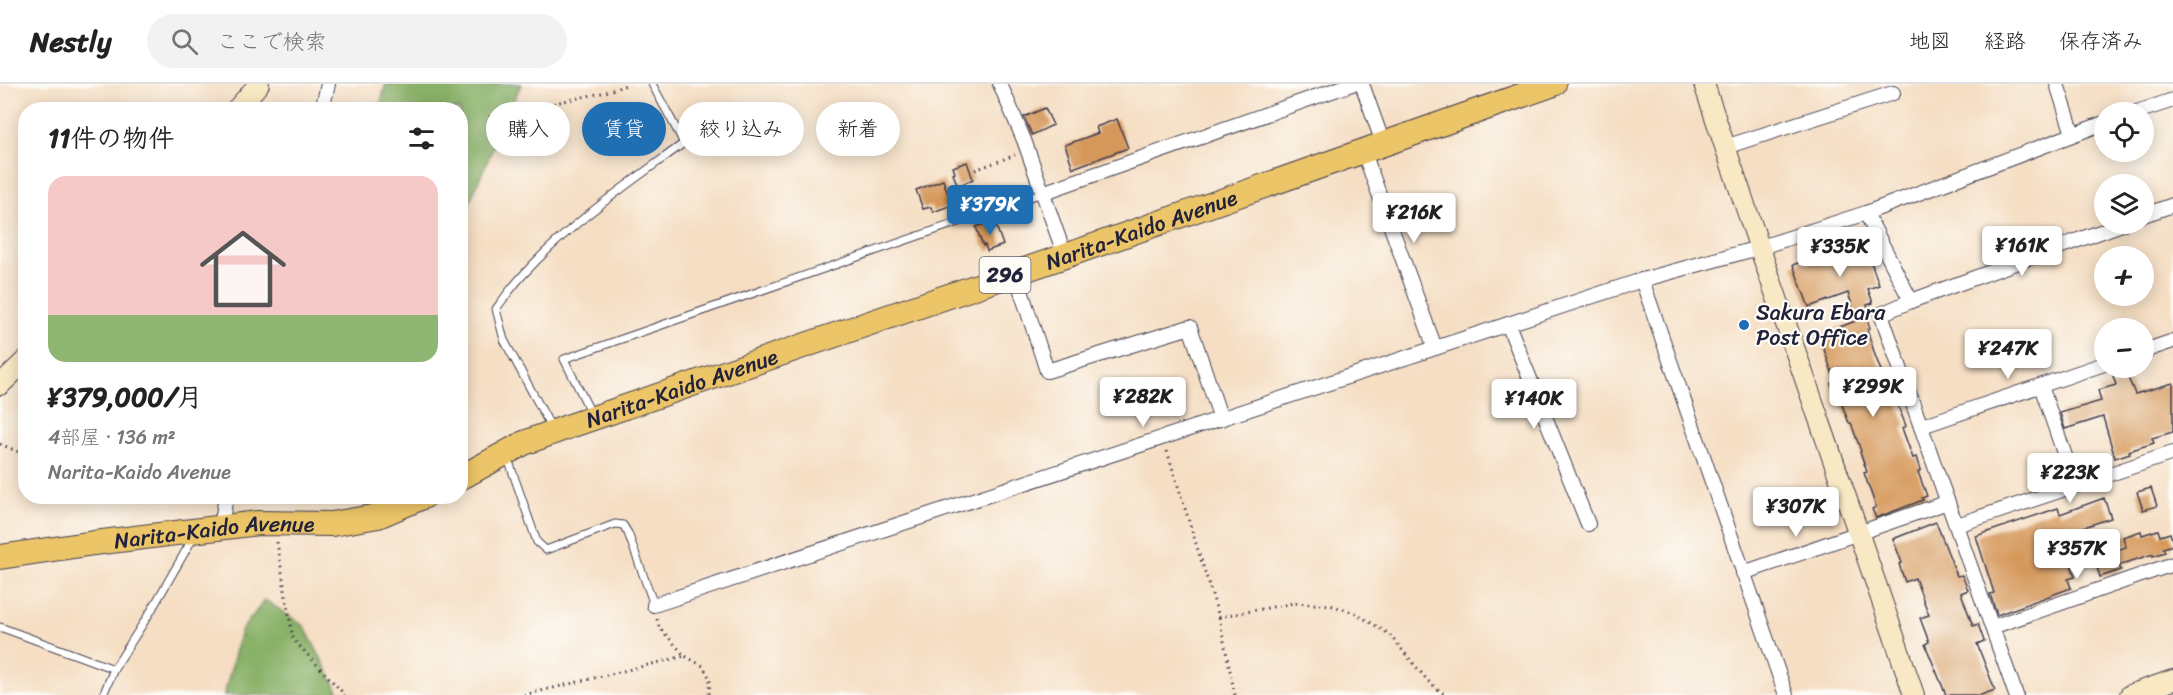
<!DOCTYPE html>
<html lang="ja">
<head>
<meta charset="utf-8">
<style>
	body { margin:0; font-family:Sriracha,"Klee One",sans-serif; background:#f2f2f2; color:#222; height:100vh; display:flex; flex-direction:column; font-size:22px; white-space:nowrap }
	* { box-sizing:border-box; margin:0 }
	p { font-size:20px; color:#767676 }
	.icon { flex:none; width:33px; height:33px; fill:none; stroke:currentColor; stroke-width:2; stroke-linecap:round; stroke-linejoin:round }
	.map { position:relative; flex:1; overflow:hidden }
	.drawer { position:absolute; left:18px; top:18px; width:450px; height:402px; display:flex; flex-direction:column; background:#fff; border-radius:24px; box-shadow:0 3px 15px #0003 }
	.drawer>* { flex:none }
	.top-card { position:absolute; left:486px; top:18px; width:570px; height:54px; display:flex; gap:12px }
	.controls { position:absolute; left:2094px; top:18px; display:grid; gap:12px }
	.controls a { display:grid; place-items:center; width:60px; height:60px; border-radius:50%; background:#fff; box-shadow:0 3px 15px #0003; font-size:30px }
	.price { position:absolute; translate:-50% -51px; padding:0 14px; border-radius:6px; background:#fff; color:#222; font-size:20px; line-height:39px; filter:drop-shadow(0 2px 3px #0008) }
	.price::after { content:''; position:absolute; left:50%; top:36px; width:18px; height:14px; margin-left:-9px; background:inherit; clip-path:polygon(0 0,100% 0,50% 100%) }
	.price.selected { background:#1f6fb2; color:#fff }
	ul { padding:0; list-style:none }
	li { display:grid; align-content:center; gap:12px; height:318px; padding:0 30px }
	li+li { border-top:2px solid #e0e0e0 }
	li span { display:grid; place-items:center; height:186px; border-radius:18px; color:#555 }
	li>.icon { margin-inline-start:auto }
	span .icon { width:108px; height:108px; fill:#fffc; stroke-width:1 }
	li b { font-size:26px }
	h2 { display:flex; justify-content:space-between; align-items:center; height:72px; padding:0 30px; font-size:26px }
	.chip { padding:0 21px; border-radius:27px; background:#fff; box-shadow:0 3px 15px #0003; font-size:21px; line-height:54px }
	.chip.selected { background:#1f6fb2; color:#fff }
	header { display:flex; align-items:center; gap:36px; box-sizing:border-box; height:84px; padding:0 30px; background:#fff; border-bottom:2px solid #e0e0e0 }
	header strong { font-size:28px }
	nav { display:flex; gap:33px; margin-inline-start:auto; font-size:21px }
	.search { width:420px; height:54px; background:#f2f2f2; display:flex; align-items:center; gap:15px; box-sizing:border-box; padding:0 21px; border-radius:33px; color:#767676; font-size:22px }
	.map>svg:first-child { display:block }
	.forest { fill:#89b167; stroke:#566a51; stroke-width:1.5 }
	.building { fill:#d5985a }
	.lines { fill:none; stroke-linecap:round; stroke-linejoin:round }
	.lane-casing { stroke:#423e4f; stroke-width:9 }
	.street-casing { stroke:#423e4f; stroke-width:16 }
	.secondary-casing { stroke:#423e4f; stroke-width:22 }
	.highway-casing { stroke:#423e4f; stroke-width:26 }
	.path { stroke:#423e4f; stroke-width:3; stroke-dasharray:1.5 4.5; stroke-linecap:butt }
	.lane { stroke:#fff; stroke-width:7 }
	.street { stroke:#fff; stroke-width:14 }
	.secondary { stroke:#f8e8c3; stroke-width:20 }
	.highway { stroke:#edc569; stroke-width:24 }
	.poi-dot { fill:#1f6fb2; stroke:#fdfcf7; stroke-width:2 }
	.labels { text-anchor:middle; stroke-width:4.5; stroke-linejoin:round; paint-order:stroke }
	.shield { fill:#fdfcf7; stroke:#646373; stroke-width:1.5 }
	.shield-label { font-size:21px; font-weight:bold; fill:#22223b }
	.street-label { font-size:22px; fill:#22223b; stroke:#fdfcf7 }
	.poi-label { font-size:22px; fill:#22223b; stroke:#fdfcf7; text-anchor:start }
</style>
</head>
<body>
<header>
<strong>Nestly</strong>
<div class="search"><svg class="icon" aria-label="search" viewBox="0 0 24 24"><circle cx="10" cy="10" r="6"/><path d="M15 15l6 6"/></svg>ここで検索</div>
<nav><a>地図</a><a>経路</a><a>保存済み</a></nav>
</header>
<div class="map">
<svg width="2173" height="611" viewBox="0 0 2173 611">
	<rect width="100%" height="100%" fill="#fdfcf7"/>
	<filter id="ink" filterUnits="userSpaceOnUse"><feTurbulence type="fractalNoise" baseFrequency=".0167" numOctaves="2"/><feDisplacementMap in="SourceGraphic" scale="12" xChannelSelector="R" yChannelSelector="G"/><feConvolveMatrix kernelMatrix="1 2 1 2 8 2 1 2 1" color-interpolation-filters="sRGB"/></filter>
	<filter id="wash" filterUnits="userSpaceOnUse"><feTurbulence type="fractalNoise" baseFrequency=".008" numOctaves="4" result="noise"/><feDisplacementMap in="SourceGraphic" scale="24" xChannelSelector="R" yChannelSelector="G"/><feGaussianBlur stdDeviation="1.35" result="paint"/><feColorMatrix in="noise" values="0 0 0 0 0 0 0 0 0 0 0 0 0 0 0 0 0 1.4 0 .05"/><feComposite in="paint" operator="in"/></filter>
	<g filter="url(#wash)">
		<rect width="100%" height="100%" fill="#f5dec3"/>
		<!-- forest -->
		<g class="forest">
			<polygon points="386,0 521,0 461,137 460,26 379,25"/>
			<polygon points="265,516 304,542 340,611 224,611 241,547"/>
		</g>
		<g id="blocks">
			<!-- building -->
			<g class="building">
				<polygon points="1045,24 1053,41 1032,51 1024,33"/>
				<polygon points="1117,35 1128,64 1073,84 1065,61 1098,49 1096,43"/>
				<polygon points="967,78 973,95 958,102 953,90 955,89 953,83"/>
				<polygon points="943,96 952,121 933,128 931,123 923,125 916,106"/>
				<polygon points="994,136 1003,161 987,167 985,161 983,162 976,143"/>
				<polygon points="1861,156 1874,177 1871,178 1879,201 1868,205 1873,219 1867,221 1869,225 1855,230 1848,209 1809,223 1793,181 1805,176 1806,180 1826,173 1828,177"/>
				<polygon points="1866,233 1870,244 1867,245 1875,271 1888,305 1891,304 1900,327 1906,342 1902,344 1913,374 1917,373 1921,386 1918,388 1927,412 1922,414 1923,416 1876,434 1872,425 1876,423 1864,389 1867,388 1860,368 1861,367 1851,339 1849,339 1839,313 1837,314 1831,299 1835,297 1819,251"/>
				<polygon points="2119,284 2124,284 2135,310 2173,299 2173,348 2152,354 2154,359 2129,367 2130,369 2115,374 2103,333 2065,345 2060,329 2101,317 2098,306 2116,301 2111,286"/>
				<polygon points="2151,404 2157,422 2143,426 2137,408"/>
				<polygon points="2104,414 2111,434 2066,449 2073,472 2069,473 2075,493 2068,495 2071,504 1997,531 1990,510 1994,509 1976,452 2058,424 2060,430"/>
				<polygon points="1936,438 1957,492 1962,491 1968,506 1961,509 1973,542 1978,540 1984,557 1977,560 1995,606 1981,611 1946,611 1925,560 1929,558 1920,534 1929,531 1915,494 1905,498 1899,480 1902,479 1893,455"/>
				<polygon points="2158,446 2160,452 2170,449 2173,458 2173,461 2163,464 2165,468 2153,472 2153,470 2119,481 2121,486 2100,493 2094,473 2126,463 2123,453 2141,447 2142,451"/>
			</g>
		</g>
	</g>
	<g filter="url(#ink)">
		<use href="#blocks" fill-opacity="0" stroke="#423e4f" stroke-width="1.5"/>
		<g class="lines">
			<!-- lane casing -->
			<g class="lane-casing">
				<g id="lane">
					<polyline points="591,329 564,275 1042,109"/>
					<path d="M551 343 504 256 496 225C504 214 513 202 522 192 569 140 628 100 684 59L652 0"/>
					<polyline points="507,372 537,458 546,466 615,440 623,441 628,449 654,521"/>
					<polyline points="0,543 114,585"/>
					<polyline points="103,611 114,585 151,527 193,454"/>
				</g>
			</g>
			<!-- street casing -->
			<g class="street-casing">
				<g id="street">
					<polyline points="1000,0 1024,56 1065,172"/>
					<polyline points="1362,0 1383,59"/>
					<polyline points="2057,0 2073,50"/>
					<polyline points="322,26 328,0"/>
					<polyline points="2137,28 2173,16"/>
					<polyline points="1725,63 1893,9"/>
					<polyline points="1363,66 1435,264"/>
					<polyline points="1042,109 1352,0"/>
					<polyline points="1866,129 2104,39"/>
					<polyline points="2144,131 2173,121"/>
					<polyline points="1015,188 1047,287 1190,243 1221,335"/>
					<polyline points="1642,196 1786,611"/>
					<polyline points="1911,217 2122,140"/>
					<polyline points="1508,240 1588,440"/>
					<polyline points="2144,267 2173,257"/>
					<polyline points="2041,302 2075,401"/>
					<polyline points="1922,342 2104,280"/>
					<polyline points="1957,441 2173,369"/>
					<polyline points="221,443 226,412"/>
					<polyline points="1743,489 1948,418"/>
					<polyline points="654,521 1642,196 1758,164 1866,129 1911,217 1881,230 2016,611"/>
					<polyline points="1992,543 2173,480"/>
				</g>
			</g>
			<!-- secondary casing -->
			<g class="secondary-casing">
				<g id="secondary">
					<path d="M1704 0C1772 204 1845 407 1914 611"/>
					<polyline points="236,26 259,0"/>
					<polyline points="0,301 26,276"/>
					<polyline points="2130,611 2173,596"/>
				</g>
			</g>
			<!-- highway casing -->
			<g class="highway-casing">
				<g id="highway">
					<path id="s1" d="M460 394 524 359 570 342 1065 172 1554 0"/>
					<path id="s2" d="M0 473 94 459 258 439 332 440 378 432 425 412"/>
				</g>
			</g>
			<!-- path -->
			<g class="path">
				<polyline points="489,33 606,8 629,0"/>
				<polyline points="975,86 1015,71"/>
				<polyline points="0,360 26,371"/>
				<polyline points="1167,367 1219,533 1235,611"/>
				<polyline points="277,458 293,555 345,611"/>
				<polyline points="1219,533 1294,519 1330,521 1355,529 1389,550 1428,597 1445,611"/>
				<polyline points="657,535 659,543 685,572 703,582 710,595 709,611"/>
				<polyline points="524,611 685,572"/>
			</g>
			<!-- lane -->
			<use href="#lane" class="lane"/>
			<!-- street -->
			<use href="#street" class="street"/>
			<!-- secondary -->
			<use href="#secondary" class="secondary"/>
			<!-- highway -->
			<use href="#highway" class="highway"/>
		</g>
	</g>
	<!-- markers -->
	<circle class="poi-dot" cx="1744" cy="241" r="6"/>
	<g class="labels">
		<!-- shield labels -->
		<rect class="shield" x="979.5" y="173" width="51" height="36" rx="4.5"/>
		<g class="shield-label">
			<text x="1005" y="198">296</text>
		</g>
		<!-- street labels -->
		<g class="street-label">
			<text dy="8" stroke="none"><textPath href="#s1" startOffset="726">Narita-Kaido Avenue</textPath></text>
			<text dy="8" stroke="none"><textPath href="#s1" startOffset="240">Narita-Kaido Avenue</textPath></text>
			<text dy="8" stroke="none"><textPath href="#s2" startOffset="216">Narita-Kaido Avenue</textPath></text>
		</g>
		<!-- poi labels -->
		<g class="poi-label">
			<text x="1756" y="236">Sakura Ebara<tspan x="1756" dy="25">Post Office</tspan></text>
		</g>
	</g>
</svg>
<div class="controls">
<a><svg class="icon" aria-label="locate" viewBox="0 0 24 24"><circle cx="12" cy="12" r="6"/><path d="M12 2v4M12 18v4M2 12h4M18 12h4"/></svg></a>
<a><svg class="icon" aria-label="layers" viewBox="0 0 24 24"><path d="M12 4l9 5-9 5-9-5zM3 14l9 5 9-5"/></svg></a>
<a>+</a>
<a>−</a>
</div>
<b class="price selected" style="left:990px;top:152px">¥379K</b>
<b class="price" style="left:1414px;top:160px">¥216K</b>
<b class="price" style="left:2022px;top:193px">¥161K</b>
<b class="price" style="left:1840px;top:194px">¥335K</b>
<b class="price" style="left:2008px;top:296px">¥247K</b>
<b class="price" style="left:1873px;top:334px">¥299K</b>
<b class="price" style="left:1143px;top:344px">¥282K</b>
<b class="price" style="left:1534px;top:346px">¥140K</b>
<b class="price" style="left:2070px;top:420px">¥223K</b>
<b class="price" style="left:1796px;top:454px">¥307K</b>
<b class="price" style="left:2077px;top:496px">¥357K</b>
<div class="top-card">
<a class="chip">購入</a>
<a class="chip selected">賃貸</a>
<a class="chip">絞り込み</a>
<a class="chip">新着</a>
</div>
<section class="drawer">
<h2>11件の物件<svg class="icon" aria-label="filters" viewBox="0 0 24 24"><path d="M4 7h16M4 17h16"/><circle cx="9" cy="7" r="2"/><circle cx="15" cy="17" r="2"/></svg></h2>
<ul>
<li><span style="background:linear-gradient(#f6c9c9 75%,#8fb573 0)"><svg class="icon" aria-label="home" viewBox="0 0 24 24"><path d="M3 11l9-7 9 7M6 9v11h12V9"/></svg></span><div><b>¥379,000/月</b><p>4部屋 · 136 m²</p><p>Narita-Kaido Avenue</p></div></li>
</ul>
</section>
</div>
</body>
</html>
